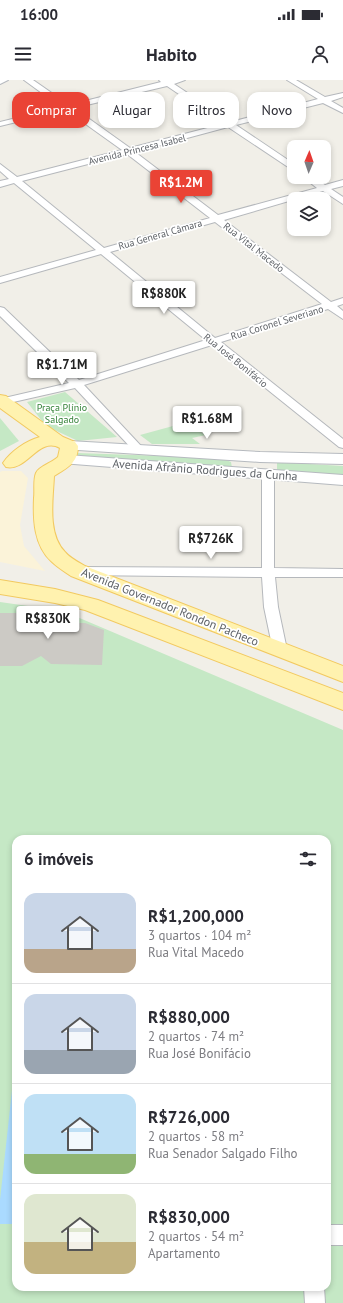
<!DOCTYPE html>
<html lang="pt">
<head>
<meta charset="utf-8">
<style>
	body { margin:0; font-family:"PT Sans",sans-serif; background:#f2f2f3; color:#2b2b33; height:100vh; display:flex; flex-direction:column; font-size:15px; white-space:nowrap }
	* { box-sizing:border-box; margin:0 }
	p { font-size:13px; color:#7c7c81 }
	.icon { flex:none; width:22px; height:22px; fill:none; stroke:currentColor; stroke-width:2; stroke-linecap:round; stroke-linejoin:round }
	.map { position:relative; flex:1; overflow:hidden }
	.panel { position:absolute; left:12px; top:755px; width:319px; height:456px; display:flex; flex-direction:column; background:#fff; border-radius:12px; box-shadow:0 2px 6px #0003 }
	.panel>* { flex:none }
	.top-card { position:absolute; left:12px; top:12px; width:319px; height:36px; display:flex; gap:8px }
	.needle { width:26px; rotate:2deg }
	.tools { position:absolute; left:287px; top:60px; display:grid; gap:8px }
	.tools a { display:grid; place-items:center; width:44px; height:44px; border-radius:8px; background:#fff; box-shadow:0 2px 6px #0003; font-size:20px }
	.price { position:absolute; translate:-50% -34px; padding:0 9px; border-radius:4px; background:#fff; color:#222; font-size:13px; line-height:26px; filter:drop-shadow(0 1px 2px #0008) }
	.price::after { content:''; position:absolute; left:50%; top:24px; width:12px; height:9px; margin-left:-6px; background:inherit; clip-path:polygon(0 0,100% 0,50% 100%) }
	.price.active { background:#ea4335; color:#fff }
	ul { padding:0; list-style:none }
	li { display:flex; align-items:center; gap:12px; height:100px; padding:0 12px }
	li+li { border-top:1px solid #e1e1e2 }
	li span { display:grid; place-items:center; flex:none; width:112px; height:80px; border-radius:12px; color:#555 }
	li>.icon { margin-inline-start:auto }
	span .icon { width:48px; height:48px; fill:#fffc; stroke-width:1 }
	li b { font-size:17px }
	h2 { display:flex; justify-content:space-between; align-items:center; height:48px; padding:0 12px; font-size:17px }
	.tag { padding:0 14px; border-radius:12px; background:#fff; box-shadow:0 2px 6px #0003; font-size:14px; line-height:36px }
	.tag.active { background:#ea4335; color:#fff }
	.status { display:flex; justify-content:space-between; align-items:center; height:28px; padding:0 20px; background:#fff; direction:ltr }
	.status svg { height:11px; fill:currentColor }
	header { display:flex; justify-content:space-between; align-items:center; height:52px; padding:0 12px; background:#fff; font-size:18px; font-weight:700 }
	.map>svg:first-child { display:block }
	.green { fill:#c5e8c5; fill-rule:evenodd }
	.sand { fill:#fbf3d9 }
	.water { fill:#aadaff }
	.building { fill:#cccac5 }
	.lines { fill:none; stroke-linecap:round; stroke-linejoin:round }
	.street-casing { stroke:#b5b8bc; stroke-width:2 }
	.secondary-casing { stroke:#b6babf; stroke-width:2 }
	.primary-casing { stroke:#f2c960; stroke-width:2 }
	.street { fill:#fff; fill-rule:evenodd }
	.secondary { fill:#fff; fill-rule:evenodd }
	.primary { fill:#fff2af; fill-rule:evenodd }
	.labels { text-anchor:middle; stroke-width:3.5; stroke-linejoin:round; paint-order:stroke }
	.far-street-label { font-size:10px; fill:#5f6368; stroke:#fff }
	.far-park-label { font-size:10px; fill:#348238; stroke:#fff }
	.street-label { font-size:12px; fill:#5f6368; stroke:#fff }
</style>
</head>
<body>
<div class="status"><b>16:00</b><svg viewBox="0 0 49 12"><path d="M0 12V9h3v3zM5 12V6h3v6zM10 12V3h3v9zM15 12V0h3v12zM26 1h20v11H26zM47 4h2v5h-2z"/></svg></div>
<header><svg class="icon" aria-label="menu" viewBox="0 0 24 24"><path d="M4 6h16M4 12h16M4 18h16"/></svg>Habito<svg class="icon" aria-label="person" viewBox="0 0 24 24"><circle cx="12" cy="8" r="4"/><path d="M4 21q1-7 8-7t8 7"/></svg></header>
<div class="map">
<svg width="343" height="1223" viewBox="0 0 343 1223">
	<rect width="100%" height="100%" fill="#f1efe8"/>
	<!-- green -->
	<g class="green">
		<polygon points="65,312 117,357 78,361 46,346 27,322"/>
		<polygon points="0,338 19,361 0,371"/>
		<polygon points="184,343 206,355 192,358 200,364 152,364 140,355"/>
		<polygon points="77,373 222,378 231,382 232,388 73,378"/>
		<polygon points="277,382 343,386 343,397 277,394"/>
		<path d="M0 522 63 531 343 650V1223H0ZM16 759H327V1207H16Z"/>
	</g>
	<!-- sand -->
	<polygon class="sand" points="2,391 21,391 28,398 20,445 24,466 45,491 0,482 0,392"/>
	<!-- water -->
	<polygon class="water" points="14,992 16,992 16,1144 0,1144 0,1120"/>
	<!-- building -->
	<polygon class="building" points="0,533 65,533 64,543 85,543 104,550 102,585 51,584 41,576 22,586 0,586"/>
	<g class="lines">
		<!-- street casing -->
		<g class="street-casing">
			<g id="street">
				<path d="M24 0H33L69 25 161 2 159 0H185L174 4 231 42 318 19 287 0H296L325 17 343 13V17L331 21 343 28V33L323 23 236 45 294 84V91L228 47 135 72 218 135 317 108 303 97H313L325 105 343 100V106L331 109 343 117V124L323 111 224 140 331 222 343 218V224L337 226 343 231V239L328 229 221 262 343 359V368L339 367 212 265 84 305 142 367 144 369 142 371H134L75 308 0 325V319L69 303 0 236V227L4 228 79 300 206 260 101 174 0 203V197L96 170 14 103 0 107V101L9 99 0 91V84L17 97 122 70 66 30 0 46V42L61 27ZM167 6 223 44 130 68 74 28ZM127 74 210 138 104 168 22 101ZM215 142 322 224 215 258 110 172Z"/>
				<polygon points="268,391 274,395 274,488 343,489 343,497 275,497 278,527 287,570 285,573 275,573 273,570 264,527 262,497 81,495 76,494 75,491 76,488 81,487 262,488 262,395"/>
				<rect x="327" y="1145" width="16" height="20"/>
				<polygon points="304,1207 324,1207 325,1223 305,1223"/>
			</g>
		</g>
		<!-- secondary casing -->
		<g class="secondary-casing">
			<g id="secondary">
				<polygon points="0,0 8,0 0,4"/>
				<polygon points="69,361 260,372 343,374 343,384 260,382 63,369 61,366 63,363"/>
				<polygon points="67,375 343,395 343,405 61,383 59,380 61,377"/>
			</g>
		</g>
		<!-- primary casing -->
		<g class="primary-casing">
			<g id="primary">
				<path d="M0 315 6 316 63 357 75 362 78 366C78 383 67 388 54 396 53 419 47 454 65 472 70 478 78 482 85 486L343 586V602L71 496C64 491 57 487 51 481 34 465 33 440 34 418 35 411 33 400 36 393 39 386 52 383 58 377L60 368C38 356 27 392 6 387L3 383C11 371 26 361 40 357L0 328Z"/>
				<polygon points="0,500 55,509 98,520 343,613 343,630 85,530 55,523 0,514"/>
			</g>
		</g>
		<!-- street -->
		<use href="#street" class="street"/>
		<!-- secondary -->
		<use href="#secondary" class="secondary"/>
		<!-- primary -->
		<use href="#primary" class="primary"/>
	</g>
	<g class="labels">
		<!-- far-street labels -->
		<g class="far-street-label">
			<text transform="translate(137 69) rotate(-14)" y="4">Avenida Princesa Isabel</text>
			<text transform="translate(160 154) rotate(-16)" y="4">Rua General Câmara</text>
			<text transform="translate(254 167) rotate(38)" y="4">Rua Vital Macedo</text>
			<text transform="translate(277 242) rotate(-17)" y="4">Rua Coronel Severiano</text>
			<text transform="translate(236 280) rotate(39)" y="4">Rua José Bonifácio</text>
		</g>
		<!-- far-park labels -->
		<g class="far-park-label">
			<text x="62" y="331">Praça Plínio<tspan x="62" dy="12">Salgado</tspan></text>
		</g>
		<!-- street labels -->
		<g class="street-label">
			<text transform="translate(205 390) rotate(4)" y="4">Avenida Afrânio Rodrigues da Cunha</text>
			<text transform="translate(170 527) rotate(22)" y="4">Avenida Governador Rondon Pacheco</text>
		</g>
	</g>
</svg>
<div class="tools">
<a><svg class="needle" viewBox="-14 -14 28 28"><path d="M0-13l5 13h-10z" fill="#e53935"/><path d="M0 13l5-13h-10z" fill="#7c7c81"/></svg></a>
<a><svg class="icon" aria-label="layers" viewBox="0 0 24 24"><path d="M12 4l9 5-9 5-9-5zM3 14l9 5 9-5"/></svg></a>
</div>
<b class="price active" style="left:181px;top:124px">R$1.2M</b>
<b class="price" style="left:164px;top:235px">R$880K</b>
<b class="price" style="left:62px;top:306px">R$1.71M</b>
<b class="price" style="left:207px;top:360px">R$1.68M</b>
<b class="price" style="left:211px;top:480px">R$726K</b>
<b class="price" style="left:48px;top:560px">R$830K</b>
<div class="top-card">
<a class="tag active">Comprar</a>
<a class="tag">Alugar</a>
<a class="tag">Filtros</a>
<a class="tag">Novo</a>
</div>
<section class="panel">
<h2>6 imóveis<svg class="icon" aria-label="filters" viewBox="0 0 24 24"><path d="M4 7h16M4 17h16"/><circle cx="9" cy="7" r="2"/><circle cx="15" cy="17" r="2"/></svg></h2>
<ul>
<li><span style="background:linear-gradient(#c9d6e8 70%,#b9a48a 0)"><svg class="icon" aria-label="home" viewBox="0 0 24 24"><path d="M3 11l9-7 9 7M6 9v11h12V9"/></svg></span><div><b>R$1,200,000</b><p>3 quartos · 104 m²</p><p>Rua Vital Macedo</p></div></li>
<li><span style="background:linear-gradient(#c9d6e8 70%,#9aa5b1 0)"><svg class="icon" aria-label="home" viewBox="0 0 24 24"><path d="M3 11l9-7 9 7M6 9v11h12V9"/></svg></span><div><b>R$880,000</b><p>2 quartos · 74 m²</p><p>Rua José Bonifácio</p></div></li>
<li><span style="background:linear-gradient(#bfe0f5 75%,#8fb573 0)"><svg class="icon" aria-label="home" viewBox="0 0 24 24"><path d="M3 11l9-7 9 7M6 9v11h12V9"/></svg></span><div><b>R$726,000</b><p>2 quartos · 58 m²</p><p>Rua Senador Salgado Filho</p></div></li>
<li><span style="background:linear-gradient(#dfe7d0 60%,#c2b280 0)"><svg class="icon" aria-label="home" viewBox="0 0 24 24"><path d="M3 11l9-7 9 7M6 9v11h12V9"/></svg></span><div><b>R$830,000</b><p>2 quartos · 54 m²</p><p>Apartamento</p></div></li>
</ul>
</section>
</div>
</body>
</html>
